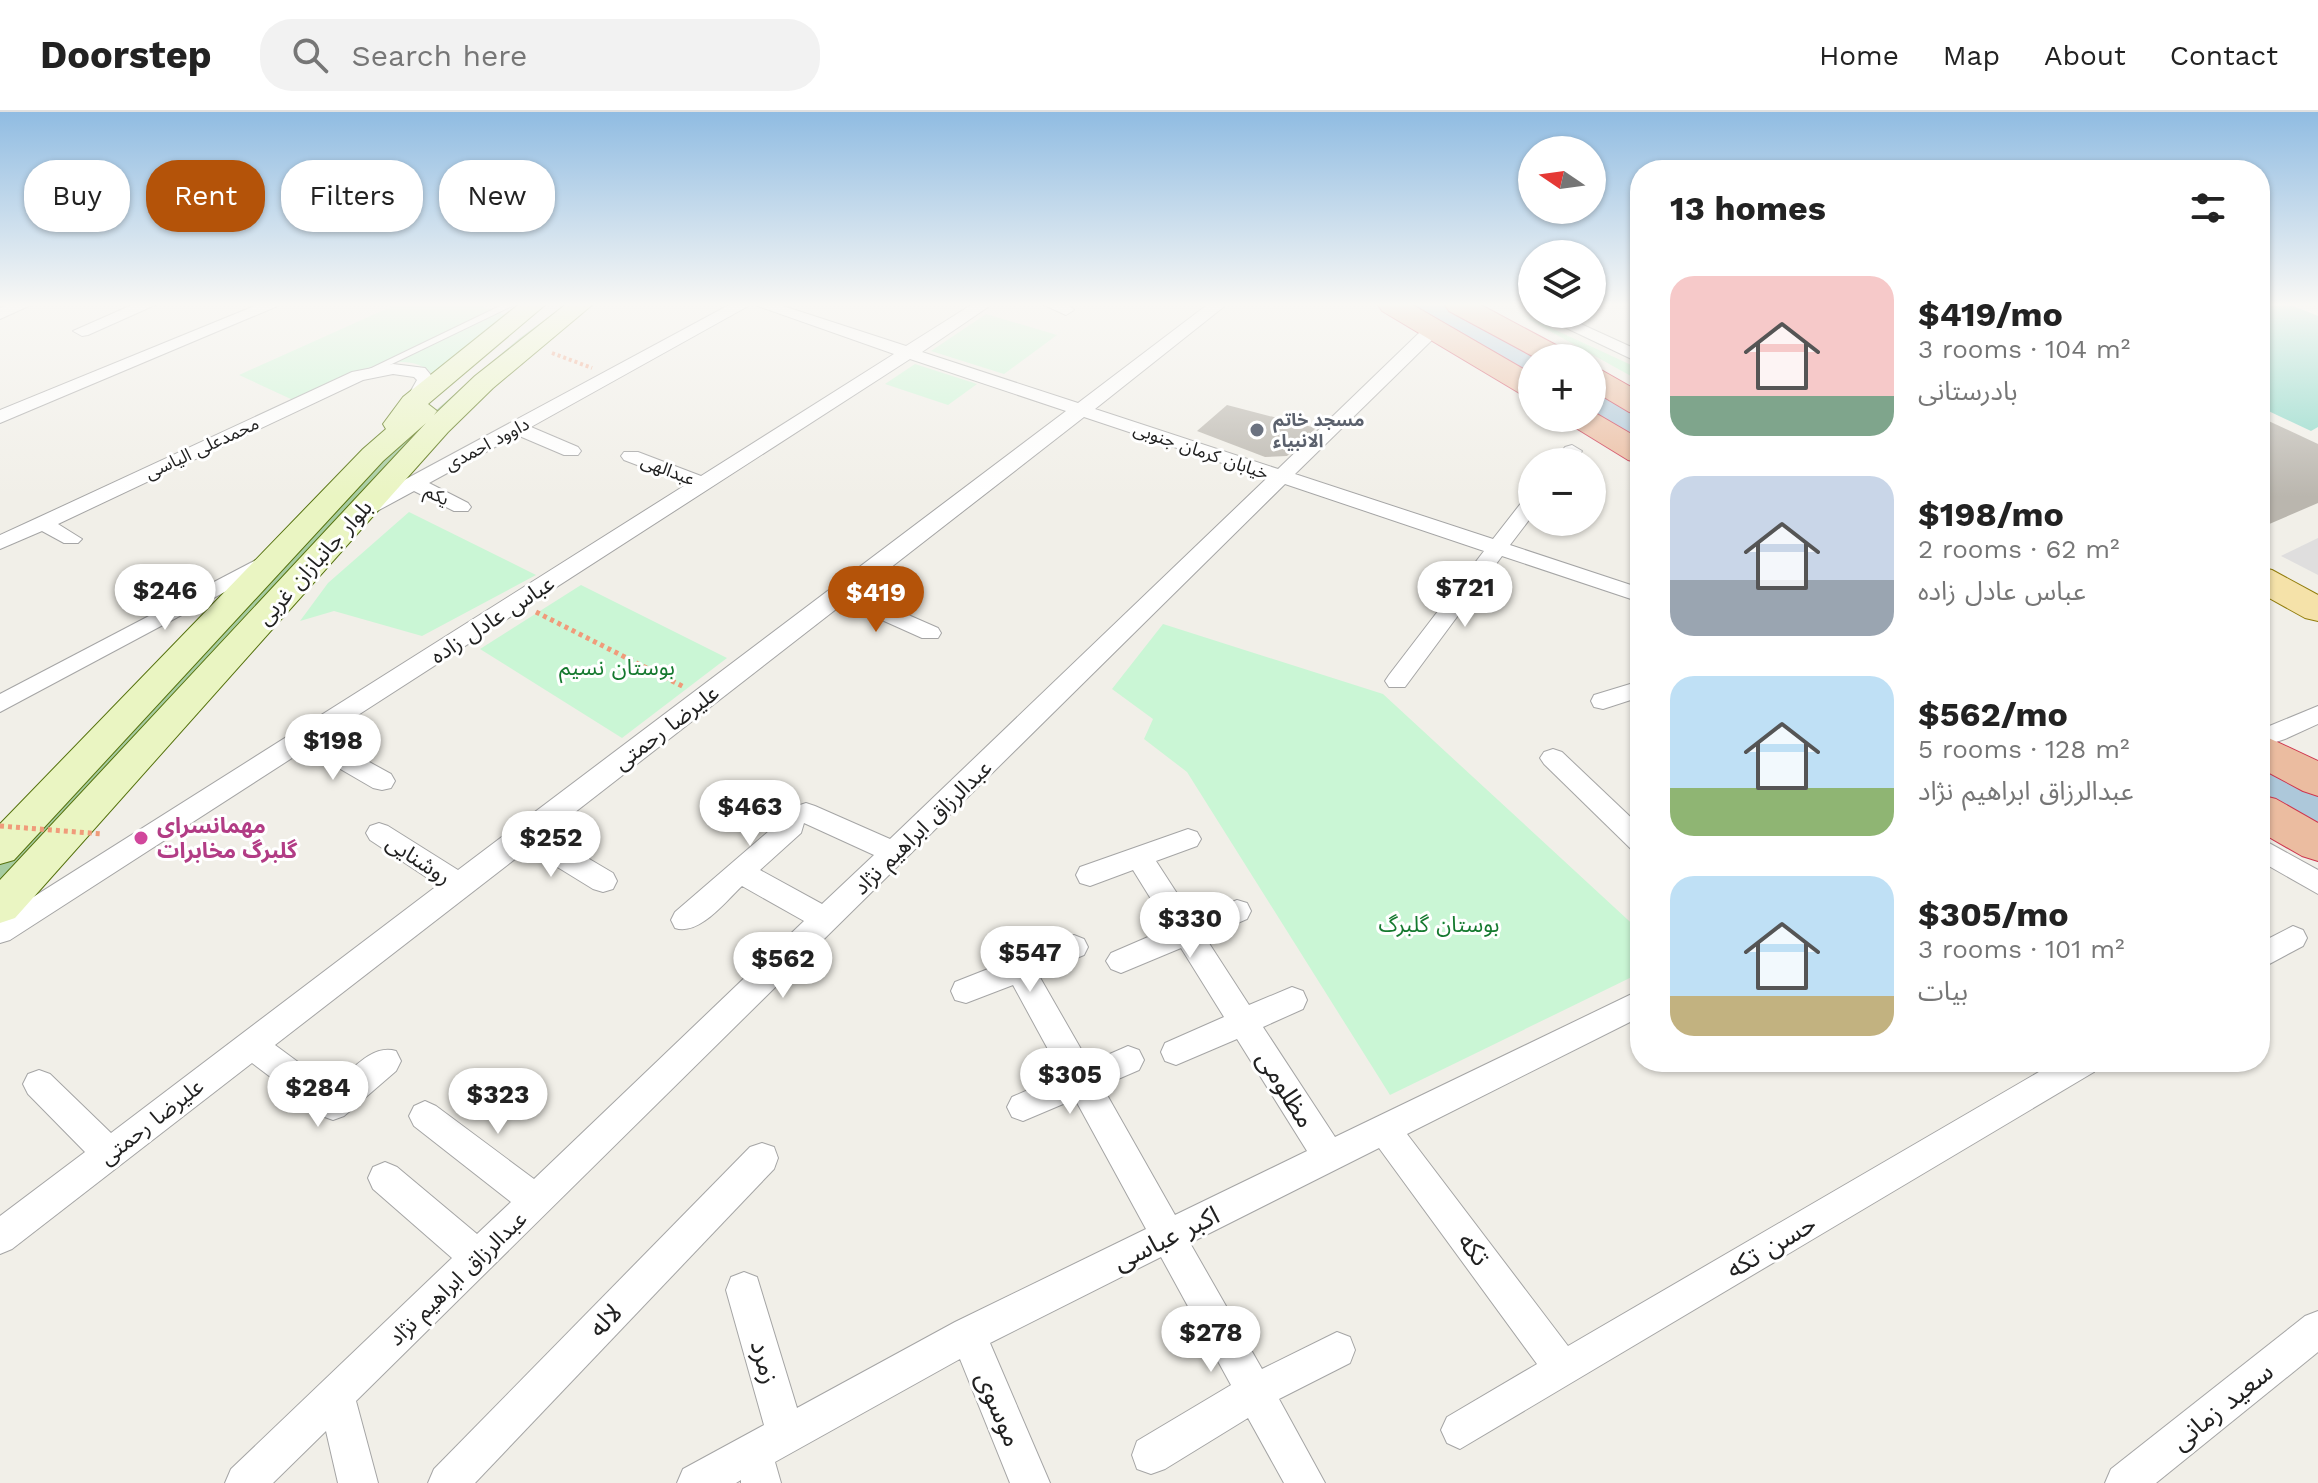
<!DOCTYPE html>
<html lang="en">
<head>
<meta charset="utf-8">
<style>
	body { margin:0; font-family:"Work Sans","Noto Sans Arabic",sans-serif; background:#f2f2f2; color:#222; height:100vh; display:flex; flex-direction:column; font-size:30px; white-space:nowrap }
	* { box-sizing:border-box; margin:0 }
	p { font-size:26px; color:#767676 }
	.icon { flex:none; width:44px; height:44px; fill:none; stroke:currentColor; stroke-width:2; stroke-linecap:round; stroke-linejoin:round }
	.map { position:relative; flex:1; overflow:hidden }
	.panel { position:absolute; left:1630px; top:48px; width:640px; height:912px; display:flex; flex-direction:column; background:#fff; border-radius:32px; box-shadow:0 2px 6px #0004 }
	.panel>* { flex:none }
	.top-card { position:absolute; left:24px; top:48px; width:760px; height:72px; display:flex; gap:16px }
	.needle { width:52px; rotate:283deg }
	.tools { position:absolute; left:1518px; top:24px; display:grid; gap:16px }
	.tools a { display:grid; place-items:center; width:88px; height:88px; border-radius:50%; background:#fff; box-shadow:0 2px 6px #0004; font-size:40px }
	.price { position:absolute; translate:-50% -68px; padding:0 18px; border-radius:28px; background:#fff; color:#222; font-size:26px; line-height:52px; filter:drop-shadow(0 2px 4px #0008) }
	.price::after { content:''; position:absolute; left:50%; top:48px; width:24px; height:18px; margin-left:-12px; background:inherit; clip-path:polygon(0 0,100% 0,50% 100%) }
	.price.active { background:#b45309; color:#fff }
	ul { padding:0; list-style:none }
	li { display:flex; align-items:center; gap:24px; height:200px; padding:0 40px }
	li span { display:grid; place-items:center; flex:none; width:224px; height:160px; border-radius:24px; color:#555 }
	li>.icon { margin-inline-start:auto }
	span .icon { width:96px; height:96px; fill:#fffc; stroke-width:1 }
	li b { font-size:34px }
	h2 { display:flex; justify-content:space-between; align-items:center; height:96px; padding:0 40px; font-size:34px }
	.chip { padding:0 28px; border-radius:32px; background:#fff; box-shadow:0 2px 6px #0004; font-size:28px; line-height:72px }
	.chip.active { background:#b45309; color:#fff }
	header { display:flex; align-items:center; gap:48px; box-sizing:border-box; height:112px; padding:0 40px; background:#fff; border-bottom:2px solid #e0e0e0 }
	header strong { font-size:38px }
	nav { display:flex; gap:44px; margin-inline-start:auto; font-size:28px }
	.search { width:560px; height:72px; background:#f2f2f2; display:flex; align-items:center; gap:20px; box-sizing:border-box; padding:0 28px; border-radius:32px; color:#767676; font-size:30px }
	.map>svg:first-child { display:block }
	.residential { fill:#dfdede }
	.forest { fill:#a6cca1 }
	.park { fill:#caf6d5 }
	.pitch { fill:#8dd9c9 }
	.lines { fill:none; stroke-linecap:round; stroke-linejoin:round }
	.river { fill:#adc8da; fill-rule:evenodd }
	.building { fill:#bab6ae }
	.service-casing { stroke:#a5a5a5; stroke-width:2 }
	.minor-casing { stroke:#a5a5a5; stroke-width:2 }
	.secondary-casing { stroke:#56720e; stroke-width:2 }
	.primary-casing { stroke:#927d0c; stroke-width:2 }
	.trunk-casing { stroke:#ce364f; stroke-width:2 }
	.path-far1 { stroke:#f09b7a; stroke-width:4; stroke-dasharray:3 3; stroke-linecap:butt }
	.path { stroke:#f09b7a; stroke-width:5; stroke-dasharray:4 4; stroke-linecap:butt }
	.service { fill:#fff; fill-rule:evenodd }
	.minor { fill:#fff; fill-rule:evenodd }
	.secondary { fill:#eaf5c2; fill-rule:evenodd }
	.primary { fill:#f5e2a9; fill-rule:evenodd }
	.trunk { fill:#ebbca0; fill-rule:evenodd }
	.path-bridge { stroke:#f09b7a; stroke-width:5; stroke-dasharray:4 4; stroke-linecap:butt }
	.worship-dot { fill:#6b7280; stroke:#fff; stroke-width:3 }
	.hotel-dot { fill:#d1479c; stroke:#fff; stroke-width:3 }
	.labels { text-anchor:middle; stroke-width:6; stroke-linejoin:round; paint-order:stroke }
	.far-worship-label { font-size:18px; font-weight:bold; fill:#5b616d; stroke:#fff; text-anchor:start }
	.far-street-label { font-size:18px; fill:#212121; stroke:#fff }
	.street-label { font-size:22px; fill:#212121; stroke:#fff }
	.park-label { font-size:22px; fill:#15792f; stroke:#fff }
	.hotel-label { font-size:22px; font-weight:bold; fill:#b23c85; stroke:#fff; text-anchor:start }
	.near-street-label { font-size:26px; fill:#212121; stroke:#fff }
</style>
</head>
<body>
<header>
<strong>Doorstep</strong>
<div class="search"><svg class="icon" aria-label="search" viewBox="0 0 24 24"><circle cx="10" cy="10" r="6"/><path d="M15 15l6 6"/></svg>Search here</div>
<nav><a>Home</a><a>Map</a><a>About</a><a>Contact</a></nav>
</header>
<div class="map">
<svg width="2318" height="1371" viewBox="0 0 2318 1371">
	<rect width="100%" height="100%" fill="#f1efe8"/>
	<!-- residential -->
	<polygon class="residential" points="2318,426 2318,463 2281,444"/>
	<!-- forest -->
	<polygon class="forest" points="565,193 555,208 0,771 0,751 383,344 520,226"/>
	<!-- park -->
	<g class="park">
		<path d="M395 193H479L508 204 434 264C405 227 325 274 293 288L239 263Z"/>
		<polygon points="1510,197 1640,257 1640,269"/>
		<polygon points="986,202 1057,223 1004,262 931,239"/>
		<polygon points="915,252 977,272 948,293 885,272"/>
		<polygon points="409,400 536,463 422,524 334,499 300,509 328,471"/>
		<polygon points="581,473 727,546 622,626 480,537"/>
		<polygon points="1163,512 1383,582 1640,819 1640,861 1390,983 1187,660 1144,627 1153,607 1112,577"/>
	</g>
	<!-- pitch -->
	<polygon class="pitch" points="2260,193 2291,193 2318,204 2318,315 2311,319 2260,295"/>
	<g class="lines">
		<!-- river -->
		<g class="river">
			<polygon points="1416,193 1452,193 1542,246 1532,246 1532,262 1521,260 1420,199"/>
			<polygon points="1592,278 1603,281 1640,302 1640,326 1628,323 1592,302"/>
			<polygon points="2260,651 2276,655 2318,679 2318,717 2302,712 2260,688"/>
		</g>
	</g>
	<!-- building -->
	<g class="building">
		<polygon points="1227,293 1316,316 1287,344 1265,345 1197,319"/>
		<polygon points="2260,305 2318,332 2318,391 2260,416"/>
	</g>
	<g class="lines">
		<!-- service casing -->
		<g class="service-casing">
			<polygon id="service" points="502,193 514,193 367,264 359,262"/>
		</g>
		<!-- minor casing -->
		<g class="minor-casing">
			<g id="minor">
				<polygon points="7,193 31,193 0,207 0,196"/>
				<polygon points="132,193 155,193 88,223 82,224 73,219"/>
				<polygon points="257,193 280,193 0,311 0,298"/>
				<polygon points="729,193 750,193 531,315 578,335 581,339 578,343 564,343 517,323 429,371 468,391 471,395 468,399 454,399 414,379 368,404 361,406 351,400 406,367"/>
				<path d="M755 193H780L906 234 971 193H991L922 240 1078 291 1207 193H1226L1095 297 1278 357 1419 221H1431L1434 225 1431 229 1295 362 1493 427 1525 386 1532 384V404L1510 433 1640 476V490L1502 444 1405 575H1389L1385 569 1389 563 1484 439 1285 372 356 1289 378 1371H338L326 1319 273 1371H225L231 1357 452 1146 373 1077 368 1066 373 1055 385 1050 397 1055 477 1122 511 1090 414 1014 409 1004 414 994 425 989 436 994 534 1067 804 809 742 774C725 790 699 824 675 816L671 808 675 800 783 707 795 705 793 701 797 694 806 691 815 694 890 727 1267 366 1084 305 858 481 938 516 941 521 938 526H922L844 491 547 722 613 761 617 769 613 777 603 780 593 777 528 737 275 933 332 975C350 960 372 931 396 939L401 949 396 959 344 1004 333 1008 322 1004 252 951 12 1137 0 1142V1104L85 1040 28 982 23 972 28 962 39 958 50 962 111 1021 438 773 370 728 366 721 370 714 379 711 388 714 458 758 1066 299 910 247 324 625 391 662 395 669 391 676 382 678 373 676 306 637 10 828 0 831V806L687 372 624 348 621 344 624 340H638L701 364 894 242ZM804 711 874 743 822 792 760 758 801 721Z"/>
				<polygon points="1044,193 1069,193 1074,198 1066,203"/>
				<polygon points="1537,202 1559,202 1640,239 1640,251"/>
				<polygon points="393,252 425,256 435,268 420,295 413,297 404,291 417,268 414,265 393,262 363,268 58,412 82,427 78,431 64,431 42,419 0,437 0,423 35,407 352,260"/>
				<polygon points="1572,333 1582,339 1574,350 1554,350 1565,335"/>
				<polygon points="273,439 281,440 284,445 281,450 0,600 0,582"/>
				<polygon points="1640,569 1640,585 1603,597 1594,595 1591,589 1594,583"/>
				<polygon points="2318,594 2318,612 2285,627 2276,630 2267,627 2264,621 2267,615"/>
				<polygon points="1553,637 1562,640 1640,714 1640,740 1631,737 1544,652 1540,646 1544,640"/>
				<polygon points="1188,717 1197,720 1201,727 1197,734 1156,749 1193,806 1237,788 1247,791 1251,799 1247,807 1205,825 1249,893 1292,875 1303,879 1307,888 1303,897 1263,915 1335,1025 1640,878 1640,905 1407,1022 1568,1234 2056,950 2099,950 2094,960 1460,1337 1447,1331 1441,1318 1447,1305 1537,1252 1379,1036 1190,1131 1262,1257 1337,1220 1350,1225 1355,1238 1350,1251 1279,1287 1325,1371 1284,1371 1248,1306 1165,1357 1151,1362 1137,1357 1132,1343 1137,1329 1231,1273 1161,1145 990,1231 1050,1371 1010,1371 960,1247 775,1350 781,1371 741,1371 741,1368 736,1371 677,1371 683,1357 764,1313 726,1178 731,1165 744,1160 757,1165 797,1296 955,1210 1146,1117 1075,987 1023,1009 1012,1005 1007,995 1012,985 1062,963 1013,873 966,891 955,888 951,879 955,870 1064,827 1074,823 1084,827 1088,835 1084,843 1038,862 1089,951 1128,934 1139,938 1144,948 1139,958 1102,974 1175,1103 1307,1039 1237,927 1176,953 1165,949 1161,940 1165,931 1224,905 1181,836 1121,861 1111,857 1106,849 1111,841 1169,816 1133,758 1090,774 1080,771 1076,763 1080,755"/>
				<polygon points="2260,726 2318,758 2318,782 2260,749"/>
				<polygon points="2293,814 2303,818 2307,826 2303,834 2260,857 2260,831"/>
				<polygon points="762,1031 774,1035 778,1046 774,1057 475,1371 428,1371 434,1357 750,1035"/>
				<polygon points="2318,1199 2318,1240 2156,1371 2105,1371 2111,1357 2305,1204"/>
			</g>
		</g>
		<!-- secondary casing -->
		<g class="secondary-casing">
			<polygon id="secondary" points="518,193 545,193 428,292 437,299 434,303 475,264 565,193 592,193 493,276 448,320 15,806 0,811 0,768 426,311 383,349 14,748 0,752 0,712 363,337 386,317 383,312 403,285"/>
		</g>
		<!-- primary casing -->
		<g class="primary-casing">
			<polygon id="primary" points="2260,455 2272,458 2318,483 2318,509 2305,506 2260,481"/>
		</g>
		<!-- trunk casing -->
		<g class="trunk-casing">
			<g id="trunk">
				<polygon points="1378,193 1413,193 1532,262 1532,284 1521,282 1382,199"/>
				<polygon points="1445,193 1481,193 1569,240 1573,246 1536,246 1449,199"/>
				<polygon points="1592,256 1603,259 1640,280 1640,302 1629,300 1592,278"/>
				<polygon points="1592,299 1640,327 1640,351 1628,348 1571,313 1566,306 1592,306"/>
				<polygon points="2260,622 2318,649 2318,684 2303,679 2260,656"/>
				<polygon points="2260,683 2276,687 2318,711 2318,749 2302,744 2260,720"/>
			</g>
		</g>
		<!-- path-far1 -->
		<polyline class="path-far1" points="552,241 592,256"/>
		<!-- path -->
		<polyline class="path" points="536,500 684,575"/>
		<!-- service -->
		<use href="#service" class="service"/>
		<!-- minor -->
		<use href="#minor" class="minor"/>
		<!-- secondary -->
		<use href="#secondary" class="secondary"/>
		<!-- primary -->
		<use href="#primary" class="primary"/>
		<!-- trunk -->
		<use href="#trunk" class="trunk"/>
		<!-- path-bridge -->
		<polyline class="path-bridge" points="0,714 103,722"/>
	</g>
	<!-- sky -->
	<linearGradient id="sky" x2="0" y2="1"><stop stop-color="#90bce2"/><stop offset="0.5" stop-color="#f9f8f5"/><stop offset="1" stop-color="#f9f8f5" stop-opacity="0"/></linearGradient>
	<rect width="2318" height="385" fill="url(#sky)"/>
	<!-- markers -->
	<circle class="worship-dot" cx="1257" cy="318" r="8"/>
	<circle class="hotel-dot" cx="141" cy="726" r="8"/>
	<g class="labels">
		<!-- far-worship labels -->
		<g class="far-worship-label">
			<text x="1273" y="314">مسجد خاتم<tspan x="1273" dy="21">الانبیاء</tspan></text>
		</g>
		<!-- far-street labels -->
		<g class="far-street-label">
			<text transform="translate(487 332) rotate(-28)" y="6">داوود احمدی</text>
			<text transform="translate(202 336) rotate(-25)" y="6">محمدعلی الیاسی</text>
			<text transform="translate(1201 339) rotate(19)" y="6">خیابان کرمان جنوبی</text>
			<text transform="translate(668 358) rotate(21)" y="6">عبدالهی</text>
			<text transform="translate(437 383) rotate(26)" y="6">یکم</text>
		</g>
		<!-- street labels -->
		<g class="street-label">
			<text transform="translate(314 450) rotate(-48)" y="8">بلوار جانبازان غربی</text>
			<text transform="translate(492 507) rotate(-33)" y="8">عباس عادل زاده</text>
			<text transform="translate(666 615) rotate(-37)" y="8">علیرضا رحمتی</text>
			<text transform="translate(922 715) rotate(-44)" y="8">عبدالرزاق ابراهیم نژاد</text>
			<text transform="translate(419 747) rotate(33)" y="8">روشنایی</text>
			<text transform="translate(151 1009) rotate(-38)" y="8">علیرضا رحمتی</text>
			<text transform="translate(457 1166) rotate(-44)" y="8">عبدالرزاق ابراهیم نژاد</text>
		</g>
		<!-- park labels -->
		<g class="park-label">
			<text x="617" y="563">بوستان نسیم</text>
			<text x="1439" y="820">بوستان گلبرگ</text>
		</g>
		<!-- hotel labels -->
		<g class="hotel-label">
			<text x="157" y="721">مهمانسرای<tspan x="157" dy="25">گلبرگ مخابرات</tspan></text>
		</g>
		<!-- near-street labels -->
		<g class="near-street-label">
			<text transform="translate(1286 977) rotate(58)" y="9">مظلومی</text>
			<text transform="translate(1166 1126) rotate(-26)" y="9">اکبر عباسی</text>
			<text transform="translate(1771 1134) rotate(-31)" y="9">حسن تکه</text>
			<text transform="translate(1474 1137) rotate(53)" y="9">تکه</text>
			<text transform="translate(605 1208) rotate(-46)" y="9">لاله</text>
			<text transform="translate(765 1250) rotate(74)" y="9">زمرد</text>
			<text transform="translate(2222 1294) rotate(-39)" y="9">سعید زمانی</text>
			<text transform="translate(999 1297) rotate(67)" y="9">موسوی</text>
		</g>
	</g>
</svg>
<div class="tools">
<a><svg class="needle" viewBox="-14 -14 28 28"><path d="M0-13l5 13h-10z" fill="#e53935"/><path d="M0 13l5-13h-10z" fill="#767676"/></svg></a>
<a><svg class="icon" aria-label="layers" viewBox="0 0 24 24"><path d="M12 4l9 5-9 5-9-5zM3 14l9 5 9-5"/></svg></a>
<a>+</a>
<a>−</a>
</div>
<b class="price" style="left:1465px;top:517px">$721</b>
<b class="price" style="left:165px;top:520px">$246</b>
<b class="price active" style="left:876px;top:522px">$419</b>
<b class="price" style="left:333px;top:670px">$198</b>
<b class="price" style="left:750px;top:736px">$463</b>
<b class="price" style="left:551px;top:767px">$252</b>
<b class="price" style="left:1190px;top:848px">$330</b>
<b class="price" style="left:1030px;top:882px">$547</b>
<b class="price" style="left:783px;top:888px">$562</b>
<b class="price" style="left:1070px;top:1004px">$305</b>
<b class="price" style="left:318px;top:1017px">$284</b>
<b class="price" style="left:498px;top:1024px">$323</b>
<b class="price" style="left:1211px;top:1262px">$278</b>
<div class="top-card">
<a class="chip">Buy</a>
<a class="chip active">Rent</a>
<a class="chip">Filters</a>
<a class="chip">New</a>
</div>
<section class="panel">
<h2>13 homes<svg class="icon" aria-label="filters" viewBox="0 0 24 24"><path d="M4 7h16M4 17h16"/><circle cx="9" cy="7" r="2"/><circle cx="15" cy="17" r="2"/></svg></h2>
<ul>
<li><span style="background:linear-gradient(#f6c9c9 75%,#7fa58c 0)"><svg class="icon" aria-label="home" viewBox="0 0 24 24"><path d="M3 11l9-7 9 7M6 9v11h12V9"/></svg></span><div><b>$419/mo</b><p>3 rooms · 104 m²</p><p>بادرستانی</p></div></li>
<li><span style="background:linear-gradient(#c9d6e8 65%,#9aa5b1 0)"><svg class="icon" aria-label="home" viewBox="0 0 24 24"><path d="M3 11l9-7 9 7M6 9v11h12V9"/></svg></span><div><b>$198/mo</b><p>2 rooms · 62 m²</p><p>عباس عادل زاده</p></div></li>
<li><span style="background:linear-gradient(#bfe0f5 70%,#8fb573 0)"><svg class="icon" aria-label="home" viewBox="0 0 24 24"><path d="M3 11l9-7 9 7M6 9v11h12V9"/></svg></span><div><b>$562/mo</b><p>5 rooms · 128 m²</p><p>عبدالرزاق ابراهیم نژاد</p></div></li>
<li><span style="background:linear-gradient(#bfe0f5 75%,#c2b280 0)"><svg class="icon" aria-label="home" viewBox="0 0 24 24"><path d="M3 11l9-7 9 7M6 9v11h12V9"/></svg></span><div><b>$305/mo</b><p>3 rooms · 101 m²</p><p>بیات</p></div></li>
</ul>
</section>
</div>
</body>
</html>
